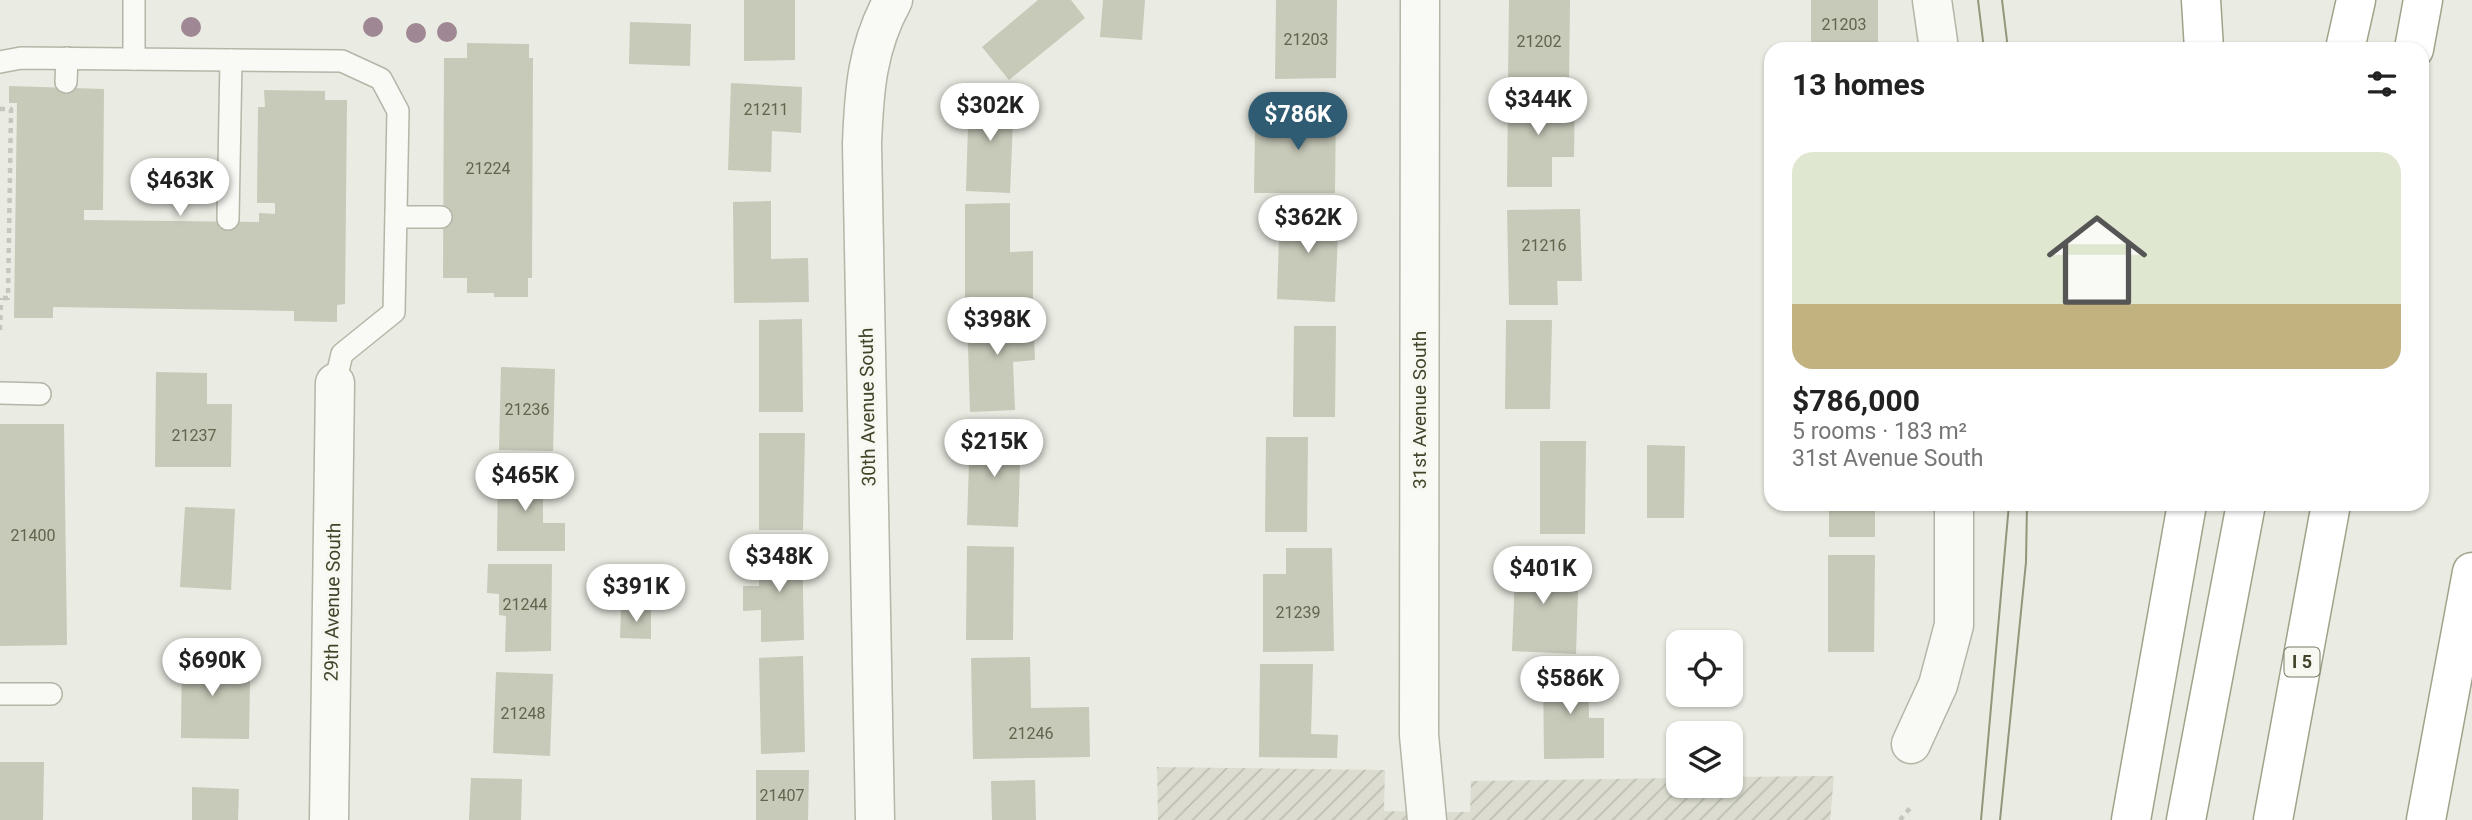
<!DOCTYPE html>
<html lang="en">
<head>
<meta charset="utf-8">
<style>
	body { margin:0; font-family:Roboto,sans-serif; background:#f2f2f2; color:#222; height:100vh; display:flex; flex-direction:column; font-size:26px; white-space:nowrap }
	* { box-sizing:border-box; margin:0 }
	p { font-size:23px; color:#767676 }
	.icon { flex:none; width:38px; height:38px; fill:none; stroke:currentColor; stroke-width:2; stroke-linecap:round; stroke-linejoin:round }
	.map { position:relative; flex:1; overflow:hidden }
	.side { position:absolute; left:1764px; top:42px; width:665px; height:469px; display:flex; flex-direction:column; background:#fff; border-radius:21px; box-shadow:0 2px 5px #0004 }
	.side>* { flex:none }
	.fabs { position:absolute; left:1666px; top:630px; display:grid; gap:14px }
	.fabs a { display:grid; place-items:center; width:77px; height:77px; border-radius:14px; background:#fff; box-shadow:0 2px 5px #0004; font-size:35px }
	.price { position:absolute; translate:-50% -60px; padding:0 16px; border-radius:24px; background:#fff; color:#222; font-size:23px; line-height:46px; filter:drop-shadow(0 2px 4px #0008) }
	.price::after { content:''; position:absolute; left:50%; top:42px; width:21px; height:16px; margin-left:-10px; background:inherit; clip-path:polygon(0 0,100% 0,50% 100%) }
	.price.active { background:#305c73; color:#fff }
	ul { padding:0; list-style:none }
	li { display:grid; align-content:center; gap:14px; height:371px; padding:0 28px }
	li+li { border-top:2px solid #e0e0e0 }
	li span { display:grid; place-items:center; height:217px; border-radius:21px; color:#555 }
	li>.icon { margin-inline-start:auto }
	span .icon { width:126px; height:126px; fill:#fffc; stroke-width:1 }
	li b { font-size:30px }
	h2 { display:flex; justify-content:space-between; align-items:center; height:84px; padding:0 28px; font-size:30px }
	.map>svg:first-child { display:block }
	.industrial { fill:url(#industrial-furrows) }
	.building { fill:#c7c9b9 }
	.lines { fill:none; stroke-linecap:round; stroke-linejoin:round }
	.service-casing { stroke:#b4b6a7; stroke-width:24 }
	.minor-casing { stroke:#b4b6a7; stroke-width:41 }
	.motorway-casing { stroke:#a0a389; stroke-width:41 }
	.path { stroke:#c5c6bc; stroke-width:4.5; stroke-dasharray:5 5; stroke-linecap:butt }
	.service { stroke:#f9f9f5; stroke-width:21 }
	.minor { stroke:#f9f9f5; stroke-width:38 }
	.motorway { stroke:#fff; stroke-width:38 }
	.tram { stroke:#93967a; stroke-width:2 }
	.tree { fill:#9f8794 }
	.labels { text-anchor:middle; stroke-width:6; stroke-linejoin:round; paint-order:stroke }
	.number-label { font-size:16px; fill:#62654d }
	.shield { fill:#f8f8f2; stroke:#787a65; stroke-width:2 }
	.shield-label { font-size:18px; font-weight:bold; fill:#414429 }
	.street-label { font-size:19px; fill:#414429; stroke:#f8f8f2 }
</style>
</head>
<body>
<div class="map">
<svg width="2472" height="820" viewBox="0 0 2472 820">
	<defs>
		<pattern id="industrial-furrows" width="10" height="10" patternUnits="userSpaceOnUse" patternTransform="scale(1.75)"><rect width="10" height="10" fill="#dcddd0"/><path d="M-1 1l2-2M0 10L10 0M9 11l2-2" fill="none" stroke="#bebfb3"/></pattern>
	</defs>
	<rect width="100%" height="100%" fill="#eaebe2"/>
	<!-- industrial -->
	<polygon class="industrial" points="1157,767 1385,770 1384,811 1426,812 1470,812 1471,781 1678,778 1678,786 1731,786 1731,777 1834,776 1830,820 1158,820"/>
	<!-- building -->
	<g class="building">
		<polygon points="744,0 795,0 795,60 744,61"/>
		<polygon points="1038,0 1071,0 1085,18 1009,80 982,47"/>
		<polygon points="1103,0 1145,0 1142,40 1100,37"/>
		<polygon points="1276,0 1337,0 1336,78 1275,79"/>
		<polygon points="1509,0 1570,0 1569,81 1508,81"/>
		<rect x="1811" y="0" width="67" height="49"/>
		<polygon points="630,22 691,24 690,66 629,64"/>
		<polygon points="467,43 529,44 529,58 533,58 532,278 528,278 528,297 494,297 494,293 467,293 467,278 443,278 444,58 467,58"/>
		<polygon points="731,83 802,87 801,133 772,131 771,172 728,170"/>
		<polygon points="9,86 104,89 103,210 84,210 84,220 259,222 259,213 275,214 275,203 257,203 258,107 265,107 264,90 325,91 325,100 347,100 345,304 337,305 337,322 294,321 294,311 53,307 53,318 14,318 17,103 9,103"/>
		<polygon points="969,94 1014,96 1010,193 966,191"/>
		<polygon points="1508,94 1575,94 1574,157 1552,157 1552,187 1507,187"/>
		<polygon points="1282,103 1336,103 1335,193 1254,193 1255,132 1282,133"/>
		<polygon points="771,201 771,259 808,258 809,302 734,303 733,202"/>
		<polygon points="1010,203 1010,252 1033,251 1033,300 965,300 965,204"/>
		<polygon points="1280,207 1339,211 1335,302 1277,299"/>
		<polygon points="1580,209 1582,281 1557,281 1558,305 1509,305 1507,210"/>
		<polygon points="1033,312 1035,360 1013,362 1015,410 970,412 967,314"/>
		<polygon points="802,319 803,412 759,412 759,320"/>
		<polygon points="1506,320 1552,320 1550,409 1505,409"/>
		<polygon points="1294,326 1336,326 1335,417 1293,417"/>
		<polygon points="501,367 555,369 553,451 499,450"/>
		<polygon points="156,372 207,373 207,404 232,404 231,467 155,467"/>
		<polygon points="0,424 64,424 67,645 0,646"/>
		<polygon points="970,431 1021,432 1018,527 967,525"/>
		<polygon points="759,433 805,433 803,530 759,530"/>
		<polygon points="1266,437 1308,437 1307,532 1265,532"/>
		<polygon points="1540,441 1586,441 1585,534 1540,534"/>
		<polygon points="1647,445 1685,446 1684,518 1647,518"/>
		<polygon points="498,466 543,467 543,523 565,523 565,551 497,551"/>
		<rect x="1829" y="504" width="46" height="33"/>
		<polygon points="185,507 235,509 231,590 180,587"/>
		<polygon points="802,545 804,640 761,642 761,610 743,611 743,586 759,586 759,546"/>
		<polygon points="967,546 1014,547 1013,640 966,640"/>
		<polygon points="1286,548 1332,548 1334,651 1263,652 1263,574 1286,574"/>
		<polygon points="1516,550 1559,552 1557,590 1578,591 1576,654 1512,651"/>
		<polygon points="1828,555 1875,555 1874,652 1828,652"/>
		<polygon points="488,564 552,564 551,651 505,652 506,616 499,615 499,594 487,593"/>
		<polygon points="621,608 651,609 651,639 620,638"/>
		<polygon points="182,648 224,649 223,679 250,679 249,739 181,738"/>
		<polygon points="803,656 805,752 761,754 759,658"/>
		<polygon points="1030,657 1031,708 1089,707 1090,757 973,759 971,658"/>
		<polygon points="1260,664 1313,664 1311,734 1338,735 1337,758 1259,757"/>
		<polygon points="1588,666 1589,718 1604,718 1604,758 1544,759 1543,667"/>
		<polygon points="496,672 553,674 550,756 493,753"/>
		<polygon points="0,762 44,762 43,820 0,820"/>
		<polygon points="756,770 809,770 808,820 756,820"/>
		<polygon points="471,778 522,779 521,820 469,820"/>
		<polygon points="1035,780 1036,820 992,820 991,781"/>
		<polygon points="192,787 239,789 238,820 192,820"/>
	</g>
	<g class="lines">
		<!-- service casing -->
		<g class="service-casing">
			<g id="service">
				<polyline points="134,0 134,59"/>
				<polyline points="0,62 21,58 342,61 381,79 398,111 394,312 342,354 335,383"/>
				<polyline points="66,82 67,58"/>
				<polyline points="396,217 441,217"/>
				<polyline points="228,219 231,60"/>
				<polyline points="0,393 40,394"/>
				<polyline points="0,694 51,694"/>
			</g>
		</g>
		<!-- minor casing -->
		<g class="minor-casing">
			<g id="minor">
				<polyline points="1420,0 1419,735 1427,820"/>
				<polyline points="1932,0 1939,49"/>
				<polyline points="1911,744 1938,685 1954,625 1954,504"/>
				<polyline points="329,820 335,383"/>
				<path d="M875 820 862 144C864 91 867 47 893 0"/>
			</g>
		</g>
		<!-- motorway casing -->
		<g class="motorway-casing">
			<g id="motorway">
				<polyline points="2201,0 2204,49"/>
				<polyline points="2345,49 2356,0"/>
				<polyline points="2414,49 2423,0"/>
				<polyline points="2131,820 2187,504"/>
				<polyline points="2186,820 2246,504"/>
				<polyline points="2273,820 2331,504"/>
				<polyline points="2426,820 2472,572"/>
			</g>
		</g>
		<!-- path -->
		<g class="path">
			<polyline points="0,109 11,109 8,298 0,298"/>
			<polyline points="0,330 1,298"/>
			<polyline points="1900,820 1911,807"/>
		</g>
		<!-- service -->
		<use href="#service" class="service"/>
		<!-- minor -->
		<use href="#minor" class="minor"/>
		<!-- motorway -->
		<use href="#motorway" class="motorway"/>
		<!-- tram -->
		<g class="tram">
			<polyline points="1978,0 1984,49"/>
			<polyline points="2002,0 2008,49"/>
			<polyline points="1981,820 2009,504"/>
			<polyline points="2000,820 2026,562 2027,504"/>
		</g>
	</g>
	<!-- trees -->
	<g class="tree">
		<circle cx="191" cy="27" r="10"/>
		<circle cx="373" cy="27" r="10"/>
		<circle cx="447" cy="32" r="10"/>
		<circle cx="416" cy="33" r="10"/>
	</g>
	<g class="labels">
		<!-- number labels -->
		<g class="number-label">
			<text x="1844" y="30">21203</text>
			<text x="1306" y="45">21203</text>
			<text x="1539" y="47">21202</text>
			<text x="766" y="115">21211</text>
			<text x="488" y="174">21224</text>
			<text x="1544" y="251">21216</text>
			<text x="527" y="415">21236</text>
			<text x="194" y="441">21237</text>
			<text x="33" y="541">21400</text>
			<text x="525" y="610">21244</text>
			<text x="1298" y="618">21239</text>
			<text x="523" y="719">21248</text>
			<text x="1031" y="739">21246</text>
			<text x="782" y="801">21407</text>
		</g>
		<!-- shield labels -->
		<rect class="shield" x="2284.5" y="647.5" width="35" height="29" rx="5"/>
		<g class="shield-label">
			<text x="2302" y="668">I 5</text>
		</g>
		<!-- street labels -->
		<g class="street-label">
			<text transform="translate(867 407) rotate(-91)" y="7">30th Avenue South</text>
			<text transform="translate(1419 410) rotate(-90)" y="7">31st Avenue South</text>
			<text transform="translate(332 602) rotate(-89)" y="7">29th Avenue South</text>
		</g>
	</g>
</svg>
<div class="fabs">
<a><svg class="icon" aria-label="locate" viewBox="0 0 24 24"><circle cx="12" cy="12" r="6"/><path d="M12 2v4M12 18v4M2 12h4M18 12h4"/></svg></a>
<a><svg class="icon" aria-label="layers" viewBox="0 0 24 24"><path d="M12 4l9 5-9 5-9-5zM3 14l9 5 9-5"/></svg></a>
</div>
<b class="price" style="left:1538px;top:137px">$344K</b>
<b class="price" style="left:990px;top:143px">$302K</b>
<b class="price active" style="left:1298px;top:152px">$786K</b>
<b class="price" style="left:180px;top:218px">$463K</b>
<b class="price" style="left:1308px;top:255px">$362K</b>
<b class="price" style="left:997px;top:357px">$398K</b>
<b class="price" style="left:994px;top:479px">$215K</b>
<b class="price" style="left:525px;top:513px">$465K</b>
<b class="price" style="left:779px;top:594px">$348K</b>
<b class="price" style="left:1543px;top:606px">$401K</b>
<b class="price" style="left:636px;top:624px">$391K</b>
<b class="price" style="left:212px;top:698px">$690K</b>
<b class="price" style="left:1570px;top:716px">$586K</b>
<section class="side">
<h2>13 homes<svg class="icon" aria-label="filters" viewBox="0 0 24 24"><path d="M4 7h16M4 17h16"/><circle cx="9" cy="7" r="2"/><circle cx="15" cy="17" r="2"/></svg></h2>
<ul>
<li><span style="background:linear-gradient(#dfe7d0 70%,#c2b280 0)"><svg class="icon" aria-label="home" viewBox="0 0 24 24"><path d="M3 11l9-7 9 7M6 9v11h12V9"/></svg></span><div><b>$786,000</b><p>5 rooms · 183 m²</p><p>31st Avenue South</p></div></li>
</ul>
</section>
</div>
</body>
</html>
